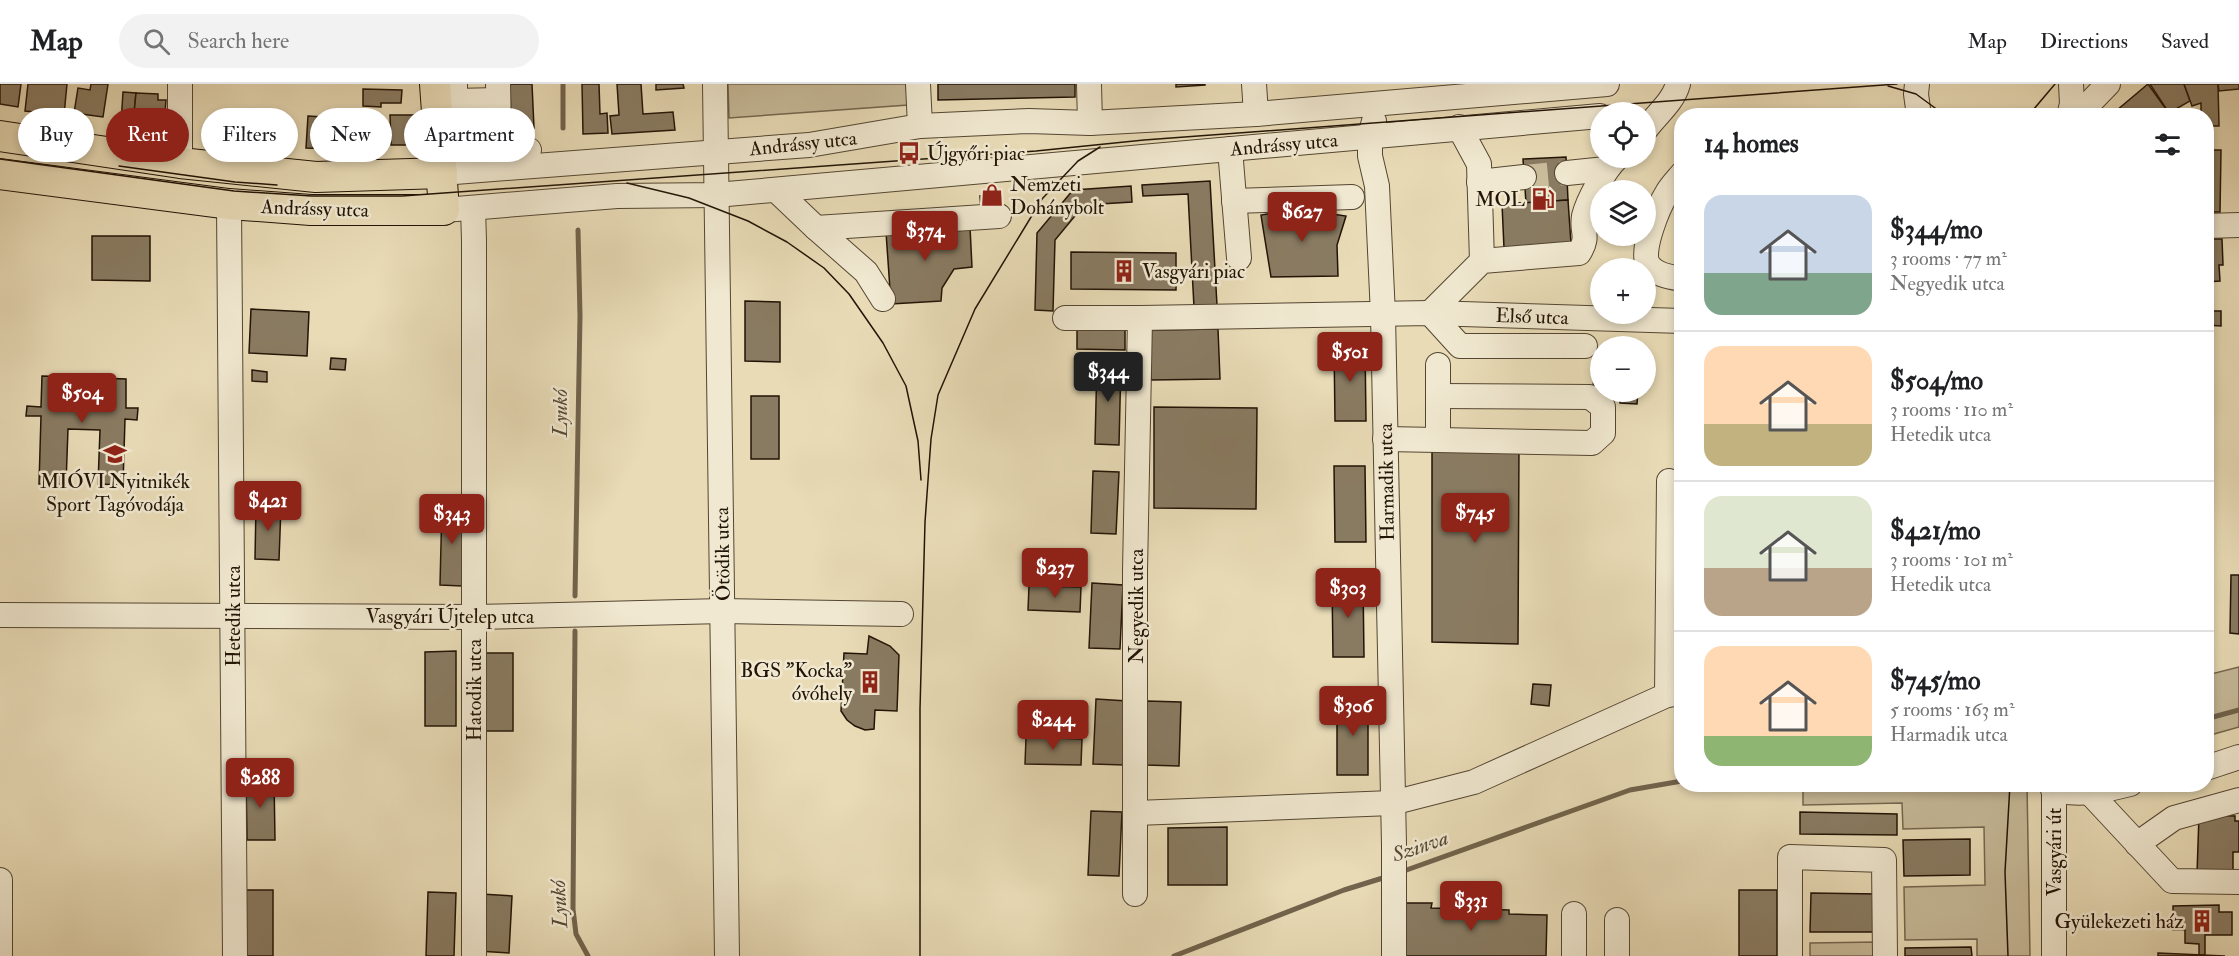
<!DOCTYPE html>
<html lang="en">
<head>
<meta charset="utf-8">
<style>
	body { margin:0; font-family:"IM FELL Double Pica",serif; background:#f2f2f2; color:#202124; height:100vh; display:flex; flex-direction:column; font-size:22px; white-space:nowrap }
	* { box-sizing:border-box; margin:0 }
	p { font-size:20px; color:#757577 }
	.icon { flex:none; width:33px; height:33px; fill:none; stroke:currentColor; stroke-width:2; stroke-linecap:round; stroke-linejoin:round }
	.map { position:relative; flex:1; overflow:hidden }
	.drawer { position:absolute; left:1674px; top:24px; width:540px; height:684px; display:flex; flex-direction:column; background:#fff; border-radius:24px; box-shadow:0 3px 9px #0003 }
	.drawer>* { flex:none }
	.top-card { position:absolute; left:18px; top:24px; width:570px; height:54px; display:flex; gap:12px }
	.controls { position:absolute; left:1590px; top:18px; display:grid; gap:12px }
	.controls a { display:grid; place-items:center; width:66px; height:66px; border-radius:50%; background:#fff; box-shadow:0 3px 9px #0003; font-size:30px }
	.price { position:absolute; translate:-50% -51px; padding:0 14px; border-radius:6px; background:#8f2418; color:#fff; font-size:20px; line-height:39px; filter:drop-shadow(0 2px 3px #0008) }
	.price::after { content:''; position:absolute; left:50%; top:36px; width:18px; height:14px; margin-left:-9px; background:inherit; clip-path:polygon(0 0,100% 0,50% 100%) }
	.price.on { background:#222; color:#fff }
	ul { padding:0; list-style:none }
	li { display:flex; align-items:center; gap:18px; height:150px; padding:0 30px }
	li+li { border-top:2px solid #e0e0e0 }
	li span { display:grid; place-items:center; flex:none; width:168px; height:120px; border-radius:18px; color:#555 }
	li>.icon { margin-inline-start:auto }
	span .icon { width:72px; height:72px; fill:#fffc; stroke-width:1 }
	li b { font-size:26px }
	h2 { display:flex; justify-content:space-between; align-items:center; height:72px; padding:0 30px; font-size:26px }
	.tag { padding:0 21px; border-radius:27px; background:#fff; box-shadow:0 3px 9px #0003; font-size:21px; line-height:54px }
	.tag.on { background:#8f2418; color:#fff }
	header { display:flex; align-items:center; gap:36px; box-sizing:border-box; height:84px; padding:0 30px; background:#fff; border-bottom:2px solid #e0e0e0 }
	header strong { font-size:28px }
	nav { display:flex; gap:33px; margin-inline-start:auto; font-size:21px }
	.search { width:420px; height:54px; background:#f2f2f2; display:flex; align-items:center; gap:15px; box-sizing:border-box; padding:0 21px; border-radius:33px; color:#757577; font-size:22px }
	.map>svg:first-child { display:block }
	.green { fill:#c6b998; stroke:#74664f; stroke-width:1.5 }
	.lines { fill:none; stroke-linecap:round; stroke-linejoin:round }
	.stream { stroke:#71634c; stroke-width:5 }
	.building { fill:#897b62; stroke:#221406; stroke-width:1.5 }
	.minor-tunnel { stroke:#cabd9c; stroke-width:24; stroke-dasharray:24 12; stroke-linecap:butt }
	.minor-casing { stroke:#544632; stroke-width:26 }
	.major-casing { stroke:#221406; stroke-width:32 }
	.minor { stroke:#f0e8d0; stroke-width:24 }
	.major { stroke:#e8dbb6; stroke-width:30 }
	.tram { stroke:#221406; stroke-width:1.5 }
	.labels { text-anchor:middle; stroke-width:5; stroke-linejoin:round; paint-order:stroke }
	.street-label { font-size:20px; fill:#221406; stroke:#f0e8d0 }
	.poi-label { font-size:20px; fill:#221406; stroke:#f0e8d0; text-anchor:start }
	.water-label { font-size:21px; font-style:italic; fill:#564834; stroke:#f0e8d0 }
</style>
</head>
<body>
<header>
<strong>Map</strong>
<div class="search"><svg class="icon" aria-label="search" viewBox="0 0 24 24"><circle cx="10" cy="10" r="6"/><path d="M15 15l6 6"/></svg>Search here</div>
<nav><a>Map</a><a>Directions</a><a>Saved</a></nav>
</header>
<div class="map">
<svg width="2239" height="872" viewBox="0 0 2239 872">
	<rect width="100%" height="100%" fill="#e8dbb6"/>
	<filter id="stains"><feTurbulence type="fractalNoise" baseFrequency=".00333" numOctaves="4"/><feColorMatrix values="0 0 0 0 .2 0 0 0 0 .09 0 0 0 0 .02 0 0 0 .5 -.17"/></filter>
	<radialGradient id="worn" r=".72"><stop offset=".6" stop-color="#630" stop-opacity="0"/><stop offset="1" stop-color="#630" stop-opacity=".3"/></radialGradient>
	<!-- green -->
	<g class="green">
		<polygon points="728,0 906,0 908,21 729,34"/>
		<polygon points="2239,583 2239,643 2207,652 2207,591"/>
		<polygon points="1803,701 2027,701 2030,872 1977,872 1977,855 1905,856 1904,803 1985,801 1984,743 1903,745 1902,719 1803,721"/>
		<polygon points="1877,858 1877,872 1810,872 1810,859"/>
	</g>
	<g class="lines">
		<!-- stream -->
		<g class="stream">
			<polyline points="563,0 563,44"/>
			<polyline points="575,512 580,232 578,146"/>
			<polyline points="575,547 573,825 576,850 588,872"/>
			<polyline points="2206,635 2239,626"/>
			<polyline points="1401,788 1630,706 1682,697"/>
			<polyline points="1174,872 1344,806 1386,793"/>
		</g>
	</g>
	<!-- building -->
	<g class="building">
		<polygon points="0,0 21,0 18,23 0,20"/>
		<polygon points="28,0 67,0 64,31 25,27"/>
		<polygon points="91,0 108,0 103,33 74,29 78,4 90,6"/>
		<polygon points="510,0 532,0 534,44 511,45"/>
		<polygon points="582,0 599,0 600,30 607,29 608,49 583,50"/>
		<polygon points="617,0 641,0 643,30 673,28 675,46 612,50 610,32 619,31"/>
		<polygon points="656,0 683,0 684,4 656,6"/>
		<polygon points="938,0 1075,0 1075,13 938,16"/>
		<polygon points="1176,0 1205,0 1205,1 1176,3"/>
		<polygon points="2148,0 2171,32 2110,32"/>
		<polygon points="2150,0 2184,0 2190,17 2169,29"/>
		<polygon points="2184,0 2218,0 2219,42 2206,42 2206,32 2201,32 2201,19 2192,22"/>
		<polygon points="2218,0 2239,0 2239,5 2219,7"/>
		<polygon points="363,5 402,6 401,19 381,19 381,23 363,22"/>
		<polygon points="123,8 136,9 133,40 121,39"/>
		<polygon points="136,9 158,10 158,16 166,16 164,42 133,40"/>
		<polygon points="390,31 417,31 418,61 391,61"/>
		<polygon points="308,32 340,34 339,65 306,64"/>
		<polygon points="342,35 374,37 372,63 341,61"/>
		<polygon points="2206,66 2221,66 2220,128 2206,128"/>
		<polygon points="1566,73 1568,116 1526,119 1523,75"/>
		<polygon points="1210,97 1217,221 1194,223 1188,110 1143,112 1142,101"/>
		<polygon points="1131,102 1132,118 1084,121 1055,156 1053,227 1035,226 1037,149 1073,106"/>
		<polygon points="996,110 997,125 981,126 980,112"/>
		<polygon points="1568,116 1571,160 1504,164 1502,120"/>
		<polygon points="1299,125 1346,132 1337,161 1338,192 1271,193 1261,131"/>
		<polygon points="970,143 972,183 954,185 942,204 941,217 891,220 886,148"/>
		<polygon points="92,152 150,152 150,197 92,196"/>
		<polygon points="2206,155 2222,155 2223,181 2219,181 2220,197 2206,198"/>
		<polygon points="1071,168 1176,169 1176,206 1071,205"/>
		<polygon points="745,217 780,218 780,278 745,277"/>
		<polygon points="251,225 309,228 307,272 249,269"/>
		<polygon points="2206,227 2221,227 2221,242 2206,241"/>
		<polygon points="1077,242 1125,243 1125,266 1077,265"/>
		<polygon points="1218,245 1220,295 1151,296 1151,246"/>
		<polygon points="1334,261 1365,261 1366,337 1335,337"/>
		<polygon points="331,274 346,275 345,286 330,285"/>
		<polygon points="1097,277 1121,278 1119,361 1095,360"/>
		<polygon points="1594,282 1600,283 1600,308 1638,308 1637,320 1620,319 1620,310 1593,308"/>
		<polygon points="252,286 267,288 267,298 252,297"/>
		<polygon points="42,292 126,295 126,324 138,324 137,336 125,335 123,401 98,400 100,346 68,345 66,400 39,400 41,332 26,332 27,322 41,323"/>
		<rect x="751" y="312" width="28" height="63"/>
		<polygon points="1154,323 1257,324 1256,425 1154,424"/>
		<polygon points="1432,361 1519,362 1518,560 1432,558"/>
		<polygon points="1334,382 1365,382 1366,458 1335,458"/>
		<polygon points="1093,387 1119,388 1116,450 1091,449"/>
		<polygon points="442,420 464,420 462,502 440,501"/>
		<polygon points="256,421 281,422 279,476 255,475"/>
		<polygon points="2231,491 2239,491 2239,550 2230,549"/>
		<polygon points="1332,498 1363,498 1364,573 1333,573"/>
		<polygon points="1092,499 1123,501 1120,565 1089,564"/>
		<polygon points="1029,502 1081,503 1080,528 1028,526"/>
		<polygon points="869,552 890,562 899,571 897,627 875,626 874,645 865,646 855,642 847,636 841,627 844,569 867,570"/>
		<polygon points="456,567 456,642 425,642 425,568"/>
		<rect x="482" y="569" width="31" height="78"/>
		<polygon points="1533,600 1551,601 1549,622 1531,620"/>
		<polygon points="1096,615 1127,617 1124,681 1093,680"/>
		<polygon points="1368,615 1368,691 1337,691 1337,616"/>
		<polygon points="1147,617 1181,618 1179,682 1145,681"/>
		<polygon points="1026,653 1082,655 1081,681 1025,680"/>
		<polygon points="246,694 274,694 275,756 247,756"/>
		<polygon points="1091,727 1122,728 1119,792 1088,791"/>
		<polygon points="1800,728 1897,730 1897,751 1800,750"/>
		<polygon points="2199,731 2235,732 2235,737 2239,737 2239,768 2233,768 2233,791 2197,790"/>
		<polygon points="1227,743 1227,801 1168,801 1168,744"/>
		<polygon points="1970,755 1970,791 1904,792 1903,756"/>
		<rect x="243" y="806" width="30" height="66"/>
		<rect x="1739" y="806" width="38" height="66"/>
		<polygon points="428,808 456,809 454,872 426,872"/>
		<polygon points="1811,809 1877,810 1876,848 1810,848"/>
		<polygon points="481,810 512,812 509,869 478,867"/>
		<polygon points="1403,819 1432,819 1431,824 1509,826 1509,830 1547,831 1546,872 1403,872"/>
		<polygon points="2219,821 2219,828 2232,828 2232,851 2205,851 2205,871 2199,871 2199,860 2185,859 2185,846 2173,846 2173,822"/>
		<polygon points="1971,863 1972,872 1905,872 1905,864"/>
		<polygon points="2158,869 2225,872 2158,872"/>
	</g>
	<g class="lines">
		<!-- minor-tunnel -->
		<polyline class="minor-tunnel" points="1524,93 1567,89"/>
		<!-- minor casing -->
		<g class="minor-casing">
			<g id="minor">
				<polyline points="180,0 180,79"/>
				<polyline points="455,0 455,35 459,40 499,38"/>
				<polyline points="498,0 499,46 501,54 505,63 519,62 529,66"/>
				<polyline points="715,0 727,872"/>
				<polyline points="918,0 920,42"/>
				<polyline points="1089,0 1090,39"/>
				<polyline points="1254,0 1256,30"/>
				<polyline points="1917,0 1916,10 1919,32"/>
				<polyline points="455,17 498,16"/>
				<polyline points="2069,32 2072,20 2071,0"/>
				<polyline points="2077,32 2108,0"/>
				<polyline points="1374,37 1370,52 1370,72 1377,102 1383,231 1394,761 1394,872"/>
				<polyline points="1459,43 1479,80 1482,177"/>
				<path d="M1646 45C1657 30 1673 18 1678 0"/>
				<polyline points="1230,65 1239,174"/>
				<polyline points="442,89 809,61 920,42 1029,37 1090,39 1256,30 1607,0"/>
				<polyline points="1567,89 1606,85"/>
				<path d="M1682 90C1677 96 1671 102 1667 109 1659 122 1640 166 1648 180 1655 191 1670 193 1682 195"/>
				<polyline points="1479,98 1524,93"/>
				<polyline points="776,106 816,144 999,132"/>
				<polyline points="1234,117 1352,113"/>
				<polyline points="229,120 235,872"/>
				<polyline points="473,125 474,156 474,872"/>
				<polyline points="444,126 617,112 716,111 1600,32"/>
				<polyline points="2206,142 2239,141"/>
				<polyline points="816,144 866,188 883,215"/>
				<path d="M1430 229 1482 177 1579 169C1590 151 1581 149 1584 132 1588 116 1605 85 1617 74"/>
				<polyline points="1430,229 1460,262 1585,262"/>
				<polyline points="1065,234 1140,234 1430,229 1682,237"/>
				<polyline points="1385,355 1438,356 1438,281"/>
				<polyline points="1438,356 1592,359 1603,349 1603,323 1590,313 1438,312"/>
				<polyline points="0,531 474,533 723,527 901,530"/>
				<polyline points="1667,611 1669,397"/>
				<polyline points="2206,684 2239,673"/>
				<polyline points="2054,700 2054,872"/>
				<path d="M2053 706C2082 712 2102 707 2130 700"/>
				<polyline points="2090,709 2172,797 2239,798"/>
				<polyline points="1136,729 1392,719 1474,698 1667,611 1682,609"/>
				<polyline points="2137,760 2174,734 2239,716"/>
				<polyline points="0,796 0,872"/>
				<polyline points="1135,810 1135,487 1140,234"/>
				<polyline points="1574,872 1574,830"/>
				<polyline points="1617,872 1617,836"/>
				<polyline points="1790,872 1790,773 1884,776 1885,872"/>
			</g>
		</g>
		<!-- major casing -->
		<g class="major-casing">
			<g id="major">
				<polyline points="0,52 180,79 316,93 442,89"/>
				<polyline points="0,90 229,120 311,126 444,126 435,0"/>
			</g>
		</g>
		<!-- minor -->
		<use href="#minor" class="minor"/>
		<!-- major -->
		<use href="#major" class="major"/>
		<!-- tram -->
		<g class="tram">
			<polyline points="1888,2 1916,10 1946,32"/>
			<polyline points="2028,32 2055,0"/>
			<polyline points="0,75 234,107 312,112 402,112 1036,67 1144,56 1897,0"/>
			<polyline points="119,82 235,98 277,101"/>
			<polyline points="627,99 689,114 748,137 787,158 824,184 849,210 883,259 906,302 918,357 921,396"/>
			<polyline points="920,872 920,625 925,438 931,355 938,311 975,225 1042,115 1078,77 1100,63"/>
			<polyline points="2008,872 2005,788 2010,700"/>
		</g>
	</g>
	<!-- icons -->
	<defs>
		<g id="bus-bare" transform="scale(1.8)"><path d="M-5-6H5V4H4V6H2V4H-2V6H-4V4H-5ZM-3.5-4V0h7V-4ZM-3.5 1.2v1.5H-2V1.2ZM2 1.2v1.5H3.5V1.2Z" fill="#8f2418" stroke="#f0e8d0" stroke-width="2.5" paint-order="stroke"/></g>
		<g id="shop-bare" transform="scale(1.8)"><path d="M-5-2.5h2.3a2.7 3.5 0 0 1 5.4 0H5L5.5 6h-11ZM-1.5-2.5h3a1.5 2.3 0 0 0-3 0Z" fill="#8f2418" stroke="#f0e8d0" stroke-width="2.5" paint-order="stroke"/></g>
		<g id="fuel-bare" transform="scale(1.8)"><path d="M-5.5-6h7V0h2V4h1.3V-2.5L3-4.5l.8-.8L6-3V5H2.5V1h-1V6h-7ZM-4.2-4.7v3.2H.2V-4.7Z" fill="#8f2418" stroke="#f0e8d0" stroke-width="2.5" paint-order="stroke"/></g>
		<g id="building-bare" transform="scale(1.8)"><path d="M-4-6H4V6H1V3H-1V6H-4ZM-2.5-4.3h1.7v1.8h-1.7ZM.8-4.3h1.7v1.8H.8ZM-2.5-1h1.7V.8h-1.7ZM.8-1h1.7V.8H.8Z" fill="#8f2418" stroke="#f0e8d0" stroke-width="2.5" paint-order="stroke"/></g>
		<g id="school-bare" transform="scale(1.8)"><path d="M0-5L7-2L0 1L-7-2ZM-4 1L0 2.5L4 1V4Q0 6-4 4Z" fill="#8f2418" stroke="#f0e8d0" stroke-width="2.5" paint-order="stroke"/></g>
	</defs>
	<g fill-rule="evenodd">
		<use href="#bus-bare" x="909" y="69"/>
		<use href="#shop-bare" x="992" y="111"/>
		<use href="#fuel-bare" x="1543" y="115"/>
		<use href="#building-bare" x="1124" y="187"/>
		<use href="#school-bare" x="115" y="370"/>
		<use href="#building-bare" x="870" y="598"/>
		<use href="#building-bare" x="2202" y="837"/>
	</g>
	<g class="labels">
		<!-- street labels -->
		<g class="street-label">
			<text transform="translate(803 59) rotate(-6)" y="7">Andrássy utca</text>
			<text transform="translate(1284 60) rotate(-5)" y="7">Andrássy utca</text>
			<text transform="translate(315 124) rotate(2)" y="7">Andrássy utca</text>
			<text transform="translate(1532 232) rotate(2)" y="7">Első utca</text>
			<text transform="translate(1386 398) rotate(-91)" y="7">Harmadik utca</text>
			<text transform="translate(722 470) rotate(-91)" y="7">Ötödik utca</text>
			<text transform="translate(1136 522) rotate(-90)" y="7">Negyedik utca</text>
			<text transform="translate(233 532) rotate(-90)" y="7">Hetedik utca</text>
			<text x="450" y="539">Vasgyári Újtelep utca</text>
			<text transform="translate(474 606) rotate(-90)" y="7">Hatodik utca</text>
			<text transform="translate(2054 768) rotate(-90)" y="7">Vasgyári út</text>
		</g>
		<!-- poi labels -->
		<g class="poi-label">
			<text x="927" y="76">Újgyőri piac</text>
			<text x="1010" y="107">Nemzeti<tspan x="1010" dy="23">Dohánybolt</tspan></text>
			<text x="1525" y="122" text-anchor="end">MOL</text>
			<text x="1142" y="194">Vasgyári piac</text>
			<text x="115" y="404" text-anchor="middle">MIÓVI Nyitnikék<tspan x="115" dy="23">Sport Tagóvodája</tspan></text>
			<text x="852" y="593" text-anchor="end">BGS "Kocka"<tspan x="852" dy="23">óvóhely</tspan></text>
			<text x="2184" y="844" text-anchor="end">Gyülekezeti ház</text>
		</g>
		<!-- water labels -->
		<g class="water-label">
			<text transform="translate(560 329) rotate(-90)" y="7">Lyukó</text>
			<text transform="translate(1420 762) rotate(-19)" y="7">Szinva</text>
			<text transform="translate(559 820) rotate(-93)" y="7">Lyukó</text>
		</g>
	</g>
	<rect width="100%" height="100%" filter="url(#stains)"/>
	<rect width="100%" height="100%" fill="url(#worn)"/>
</svg>
<div class="controls">
<a><svg class="icon" aria-label="locate" viewBox="0 0 24 24"><circle cx="12" cy="12" r="6"/><path d="M12 2v4M12 18v4M2 12h4M18 12h4"/></svg></a>
<a><svg class="icon" aria-label="layers" viewBox="0 0 24 24"><path d="M12 4l9 5-9 5-9-5zM3 14l9 5 9-5"/></svg></a>
<a>+</a>
<a>−</a>
</div>
<b class="price" style="left:1302px;top:159px">$627</b>
<b class="price" style="left:925px;top:178px">$374</b>
<b class="price" style="left:1350px;top:299px">$501</b>
<b class="price on" style="left:1108px;top:319px">$344</b>
<b class="price" style="left:82px;top:340px">$504</b>
<b class="price" style="left:268px;top:448px">$421</b>
<b class="price" style="left:1475px;top:460px">$745</b>
<b class="price" style="left:452px;top:461px">$343</b>
<b class="price" style="left:1055px;top:515px">$237</b>
<b class="price" style="left:1348px;top:535px">$303</b>
<b class="price" style="left:1353px;top:653px">$306</b>
<b class="price" style="left:1053px;top:667px">$244</b>
<b class="price" style="left:260px;top:725px">$288</b>
<b class="price" style="left:1471px;top:848px">$331</b>
<div class="top-card">
<a class="tag">Buy</a>
<a class="tag on">Rent</a>
<a class="tag">Filters</a>
<a class="tag">New</a>
<a class="tag">Apartment</a>
</div>
<section class="drawer">
<h2>14 homes<svg class="icon" aria-label="filters" viewBox="0 0 24 24"><path d="M4 7h16M4 17h16"/><circle cx="9" cy="7" r="2"/><circle cx="15" cy="17" r="2"/></svg></h2>
<ul>
<li><span style="background:linear-gradient(#c9d6e8 65%,#7fa58c 0)"><svg class="icon" aria-label="home" viewBox="0 0 24 24"><path d="M3 11l9-7 9 7M6 9v11h12V9"/></svg></span><div><b>$344/mo</b><p>3 rooms · 77 m²</p><p>Negyedik utca</p></div></li>
<li><span style="background:linear-gradient(#ffd9b3 65%,#c2b280 0)"><svg class="icon" aria-label="home" viewBox="0 0 24 24"><path d="M3 11l9-7 9 7M6 9v11h12V9"/></svg></span><div><b>$504/mo</b><p>3 rooms · 110 m²</p><p>Hetedik utca</p></div></li>
<li><span style="background:linear-gradient(#dfe7d0 60%,#b9a48a 0)"><svg class="icon" aria-label="home" viewBox="0 0 24 24"><path d="M3 11l9-7 9 7M6 9v11h12V9"/></svg></span><div><b>$421/mo</b><p>3 rooms · 101 m²</p><p>Hetedik utca</p></div></li>
<li><span style="background:linear-gradient(#ffd9b3 75%,#8fb573 0)"><svg class="icon" aria-label="home" viewBox="0 0 24 24"><path d="M3 11l9-7 9 7M6 9v11h12V9"/></svg></span><div><b>$745/mo</b><p>5 rooms · 163 m²</p><p>Harmadik utca</p></div></li>
</ul>
</section>
</div>
</body>
</html>
